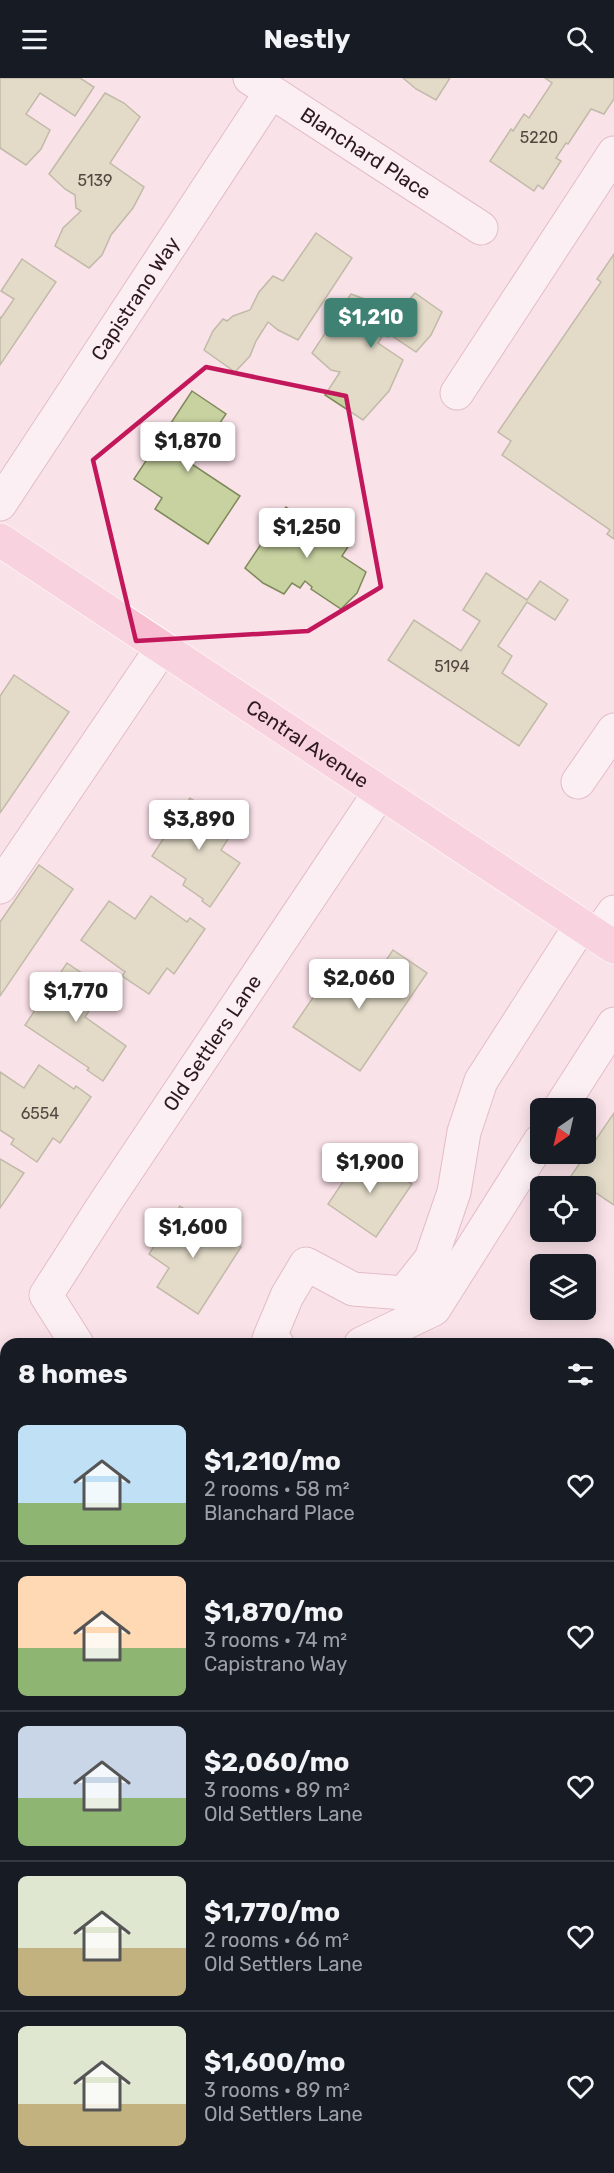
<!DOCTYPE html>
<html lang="en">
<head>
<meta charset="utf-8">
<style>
	body { margin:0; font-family:Rubik,sans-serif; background:#20242c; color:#f1f3f6; height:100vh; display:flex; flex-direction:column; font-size:22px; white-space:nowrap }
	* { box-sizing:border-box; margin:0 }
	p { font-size:20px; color:#9ea1a6 }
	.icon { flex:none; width:33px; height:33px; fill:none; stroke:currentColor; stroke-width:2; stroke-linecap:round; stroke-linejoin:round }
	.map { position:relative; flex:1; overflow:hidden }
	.side { position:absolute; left:0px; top:1260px; width:615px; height:836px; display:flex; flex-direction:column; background:#171b24; border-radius:18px 18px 0 0; box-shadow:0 3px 15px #0003 }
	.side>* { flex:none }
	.needle { width:39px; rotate:214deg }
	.fabs { position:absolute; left:530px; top:1020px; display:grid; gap:12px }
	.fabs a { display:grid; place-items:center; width:66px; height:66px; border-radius:9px; background:#171b24; box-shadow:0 3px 15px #0003; font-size:30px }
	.price { position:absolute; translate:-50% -51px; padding:0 14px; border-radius:6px; background:#fff; color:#222; font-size:20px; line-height:39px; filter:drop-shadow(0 2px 3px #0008) }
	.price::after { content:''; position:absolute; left:50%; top:36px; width:18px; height:14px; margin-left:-9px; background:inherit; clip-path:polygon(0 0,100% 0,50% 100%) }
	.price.on { background:#3f8274; color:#fff }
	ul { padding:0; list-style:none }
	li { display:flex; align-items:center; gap:18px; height:150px; padding:0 18px }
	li+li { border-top:2px solid #363941 }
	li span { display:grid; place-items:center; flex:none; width:168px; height:120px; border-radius:9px; color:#555 }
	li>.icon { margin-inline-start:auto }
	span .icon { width:72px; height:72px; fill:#fffc; stroke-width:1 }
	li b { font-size:26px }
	h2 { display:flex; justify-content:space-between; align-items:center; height:72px; padding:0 18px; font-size:26px }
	header { display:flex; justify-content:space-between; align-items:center; height:78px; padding:0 18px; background:#171b24; font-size:27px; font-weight:700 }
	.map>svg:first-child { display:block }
	.building { fill:#c7d2a0; stroke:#7f895a; stroke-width:1.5 }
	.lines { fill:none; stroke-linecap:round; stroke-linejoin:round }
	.minor-casing { stroke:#c590a1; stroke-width:35 }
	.major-casing { stroke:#fff; stroke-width:35 }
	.minor { stroke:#fff; stroke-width:33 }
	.major { stroke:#f8bed2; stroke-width:33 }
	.marked { fill:none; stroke:#c2185b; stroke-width:4.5; stroke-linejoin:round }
	.labels { text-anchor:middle; stroke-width:4.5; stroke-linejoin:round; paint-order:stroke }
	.number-label { font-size:16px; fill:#544740 }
	.street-label { font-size:20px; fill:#2d1920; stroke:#fff }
</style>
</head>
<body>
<header><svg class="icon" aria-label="menu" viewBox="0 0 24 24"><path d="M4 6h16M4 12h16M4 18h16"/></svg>Nestly<svg class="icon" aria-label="search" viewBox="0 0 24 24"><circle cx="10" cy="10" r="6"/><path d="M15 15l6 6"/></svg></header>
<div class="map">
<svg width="614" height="2095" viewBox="0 0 614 2095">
	<rect width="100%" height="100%" fill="#fae2e9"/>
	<!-- building -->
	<g class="building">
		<polygon points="0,0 80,0 94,9 75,38 40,15 26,36 50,52 41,71 26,87 0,70"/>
		<polygon points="403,0 450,0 436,22 416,11"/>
		<polygon points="545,0 614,0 614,21 604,36 591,31 568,66 566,65 556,80 561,83 543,111 538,107 534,113 490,83 511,51 513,53 524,36 529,40 552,5"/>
		<polygon points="105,15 124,25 140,39 110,85 144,109 133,130 111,157 102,177 89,190 55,168 63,150 81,133 76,130 75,117 65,111 49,96"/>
		<polygon points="316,155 352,180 298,262 278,252 268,244 256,263 250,278 235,294 204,272 213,253 223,241 227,243 233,238 250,232 259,214 273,198 283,203"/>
		<polygon points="614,176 614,461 607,456 610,452 502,377 511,363 498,354 601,204 597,201"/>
		<polygon points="22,181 56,204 0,287 0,239 1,240 14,221 1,213"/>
		<polygon points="415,215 442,234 431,257 416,274 389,256 388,259 383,257 378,265 403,282 389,313 363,342 325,317 340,294 331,292 312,275 351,216 375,225 393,245 399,233"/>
		<polygon points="192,313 226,336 205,367 191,358 178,377 240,418 208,466 155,431 162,420 134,401"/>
		<polygon points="286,429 310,445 316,437 353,461 342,478 366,494 357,515 341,531 311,511 312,509 305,503 300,510 292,505 284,516 263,505 245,490"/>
		<polygon points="486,495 527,522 540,503 568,522 555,542 527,524 498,568 512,578 502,595 547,626 519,668 388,582 414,542 461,573 480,543 463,532"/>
		<polygon points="14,597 69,634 0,735 0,618"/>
		<polygon points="190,720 235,750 221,772 240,785 210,829 202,823 203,821 183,807 186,801 152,778"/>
		<polygon points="39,787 73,811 0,918 0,844"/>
		<polygon points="151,818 187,844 190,840 205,851 174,896 167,890 149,916 122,898 125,894 81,862 109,823 135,841"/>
		<polygon points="393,872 427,895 360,993 293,949 331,893 364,915"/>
		<polygon points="67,885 104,910 85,939 126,968 103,1003 87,992 89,990 25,947"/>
		<polygon points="39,987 74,1011 76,1008 91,1019 60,1065 53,1060 37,1084 11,1066 14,1061 0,1052 0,994 24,1010"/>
		<polygon points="614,1035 614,1127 571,1098"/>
		<polygon points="363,1074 412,1106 376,1159 328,1126"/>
		<polygon points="0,1081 24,1095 0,1130"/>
		<polygon points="180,1128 241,1169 198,1236 157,1209 169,1190 149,1176"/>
		<polygon points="609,1279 614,1286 614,1342 611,1345 614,1350 614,1400 609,1403"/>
		<polygon points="6,1343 6,1443 0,1439 0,1352"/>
		<polygon points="6,1535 6,1623 0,1619 0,1544"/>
		<polygon points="614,1711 614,1741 609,1737 609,1718"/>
		<polygon points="609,1811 614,1815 614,1859 609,1867"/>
		<polygon points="6,1874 6,1894 0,1890 0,1883"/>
		<polygon points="0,1919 6,1923 6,2007 4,2010 0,2007"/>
		<polygon points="614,2011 614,2026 609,2022"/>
	</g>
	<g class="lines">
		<!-- minor casing -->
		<g class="minor-casing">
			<g id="minor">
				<path id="s1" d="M250 0 481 150"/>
				<polyline points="457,315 614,75"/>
				<path id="s2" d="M0 426 271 14"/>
				<polyline points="578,704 614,652"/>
				<polyline points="0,809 162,570"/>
				<polyline points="597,858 614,834"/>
				<polyline points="560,1030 614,946"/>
				<path id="s3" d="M77 1266 46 1217 107 1122 380 714"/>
				<polyline points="277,1266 269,1261 287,1218 306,1186 353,1211 404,1215 431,1181 454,1114 464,1054 481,1003 581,847"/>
				<polyline points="361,1266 434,1231 540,1063"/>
				<polyline points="609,1578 614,1571"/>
				<polyline points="0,1720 6,1724"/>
				<polyline points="557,2090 565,2095"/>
				<polyline points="174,2095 178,2090"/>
				<polyline points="282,2095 285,2090"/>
				<polyline points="410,2095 413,2091 411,2090"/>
			</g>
		</g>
		<!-- major casing -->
		<g class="major-casing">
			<g id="major">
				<path id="s4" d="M0 462 614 869"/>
			</g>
		</g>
		<!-- minor -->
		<use href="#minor" class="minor"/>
		<!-- major -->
		<use href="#major" class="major"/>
	</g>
	<!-- marked area -->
	<path d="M0 0H614V2095H0ZM206 289 346 318 381 509 308 553 136 563 93 382Z" fill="#fae2e9" fill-opacity=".55" fill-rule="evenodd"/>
	<path class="marked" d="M206 289 346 318 381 509 308 553 136 563 93 382Z"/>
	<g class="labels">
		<!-- number labels -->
		<g class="number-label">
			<text x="539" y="65">5220</text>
			<text x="95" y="108">5139</text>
			<text x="452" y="594">5194</text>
			<text x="40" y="1041">6554</text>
		</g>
		<!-- street labels -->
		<g class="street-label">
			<text dy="7" stroke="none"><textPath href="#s1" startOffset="138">Blanchard Place</textPath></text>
			<text dy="7" stroke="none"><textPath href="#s2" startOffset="246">Capistrano Way</textPath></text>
			<text dy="7" stroke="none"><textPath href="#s4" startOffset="369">Central Avenue</textPath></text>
			<text dy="7" stroke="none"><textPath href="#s3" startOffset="360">Old Settlers Lane</textPath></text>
		</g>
	</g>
</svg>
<div class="fabs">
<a><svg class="needle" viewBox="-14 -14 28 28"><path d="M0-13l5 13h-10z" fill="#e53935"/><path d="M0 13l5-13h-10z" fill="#9ea1a6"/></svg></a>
<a><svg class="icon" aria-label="locate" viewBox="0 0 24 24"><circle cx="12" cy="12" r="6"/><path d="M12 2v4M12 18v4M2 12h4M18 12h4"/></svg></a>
<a><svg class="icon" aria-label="layers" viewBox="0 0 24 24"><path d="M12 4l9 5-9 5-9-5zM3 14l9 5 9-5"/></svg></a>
</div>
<b class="price on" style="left:371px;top:271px">$1,210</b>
<b class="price" style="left:188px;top:395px">$1,870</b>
<b class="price" style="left:307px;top:481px">$1,250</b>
<b class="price" style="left:199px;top:773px">$3,890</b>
<b class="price" style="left:359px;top:932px">$2,060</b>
<b class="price" style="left:76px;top:945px">$1,770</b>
<b class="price" style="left:370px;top:1116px">$1,900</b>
<b class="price" style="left:193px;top:1181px">$1,600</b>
<section class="side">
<h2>8 homes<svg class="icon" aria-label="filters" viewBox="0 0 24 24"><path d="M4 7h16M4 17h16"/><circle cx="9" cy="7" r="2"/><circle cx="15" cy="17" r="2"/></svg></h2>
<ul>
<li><span style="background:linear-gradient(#bfe0f5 65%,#8fb573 0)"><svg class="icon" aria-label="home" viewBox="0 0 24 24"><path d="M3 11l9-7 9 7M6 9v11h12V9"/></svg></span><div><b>$1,210/mo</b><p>2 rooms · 58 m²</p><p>Blanchard Place</p></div><svg class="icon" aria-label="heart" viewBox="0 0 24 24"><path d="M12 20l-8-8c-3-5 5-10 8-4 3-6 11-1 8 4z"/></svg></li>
<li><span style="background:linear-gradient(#ffd9b3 60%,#8fb573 0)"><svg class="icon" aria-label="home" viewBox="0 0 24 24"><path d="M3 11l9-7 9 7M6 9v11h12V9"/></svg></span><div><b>$1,870/mo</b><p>3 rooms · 74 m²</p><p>Capistrano Way</p></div><svg class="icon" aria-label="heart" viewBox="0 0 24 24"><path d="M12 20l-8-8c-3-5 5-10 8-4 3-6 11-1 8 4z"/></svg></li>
<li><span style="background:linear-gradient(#c9d6e8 60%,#8fb573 0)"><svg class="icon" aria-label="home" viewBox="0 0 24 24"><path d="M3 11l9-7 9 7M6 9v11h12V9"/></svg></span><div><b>$2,060/mo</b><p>3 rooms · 89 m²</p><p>Old Settlers Lane</p></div><svg class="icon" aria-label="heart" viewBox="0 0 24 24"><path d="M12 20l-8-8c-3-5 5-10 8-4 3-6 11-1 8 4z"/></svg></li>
<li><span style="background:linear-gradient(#dfe7d0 60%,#c2b280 0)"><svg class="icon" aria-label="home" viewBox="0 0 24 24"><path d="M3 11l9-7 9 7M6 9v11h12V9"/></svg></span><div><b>$1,770/mo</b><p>2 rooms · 66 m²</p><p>Old Settlers Lane</p></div><svg class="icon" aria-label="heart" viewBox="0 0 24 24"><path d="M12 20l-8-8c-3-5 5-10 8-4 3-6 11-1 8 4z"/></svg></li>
<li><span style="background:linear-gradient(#dfe7d0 65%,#c2b280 0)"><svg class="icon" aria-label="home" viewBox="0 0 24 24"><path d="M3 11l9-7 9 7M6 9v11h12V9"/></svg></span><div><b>$1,600/mo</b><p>3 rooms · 89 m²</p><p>Old Settlers Lane</p></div><svg class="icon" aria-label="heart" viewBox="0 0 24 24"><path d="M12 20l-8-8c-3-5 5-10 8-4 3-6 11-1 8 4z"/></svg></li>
</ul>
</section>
</div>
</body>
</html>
